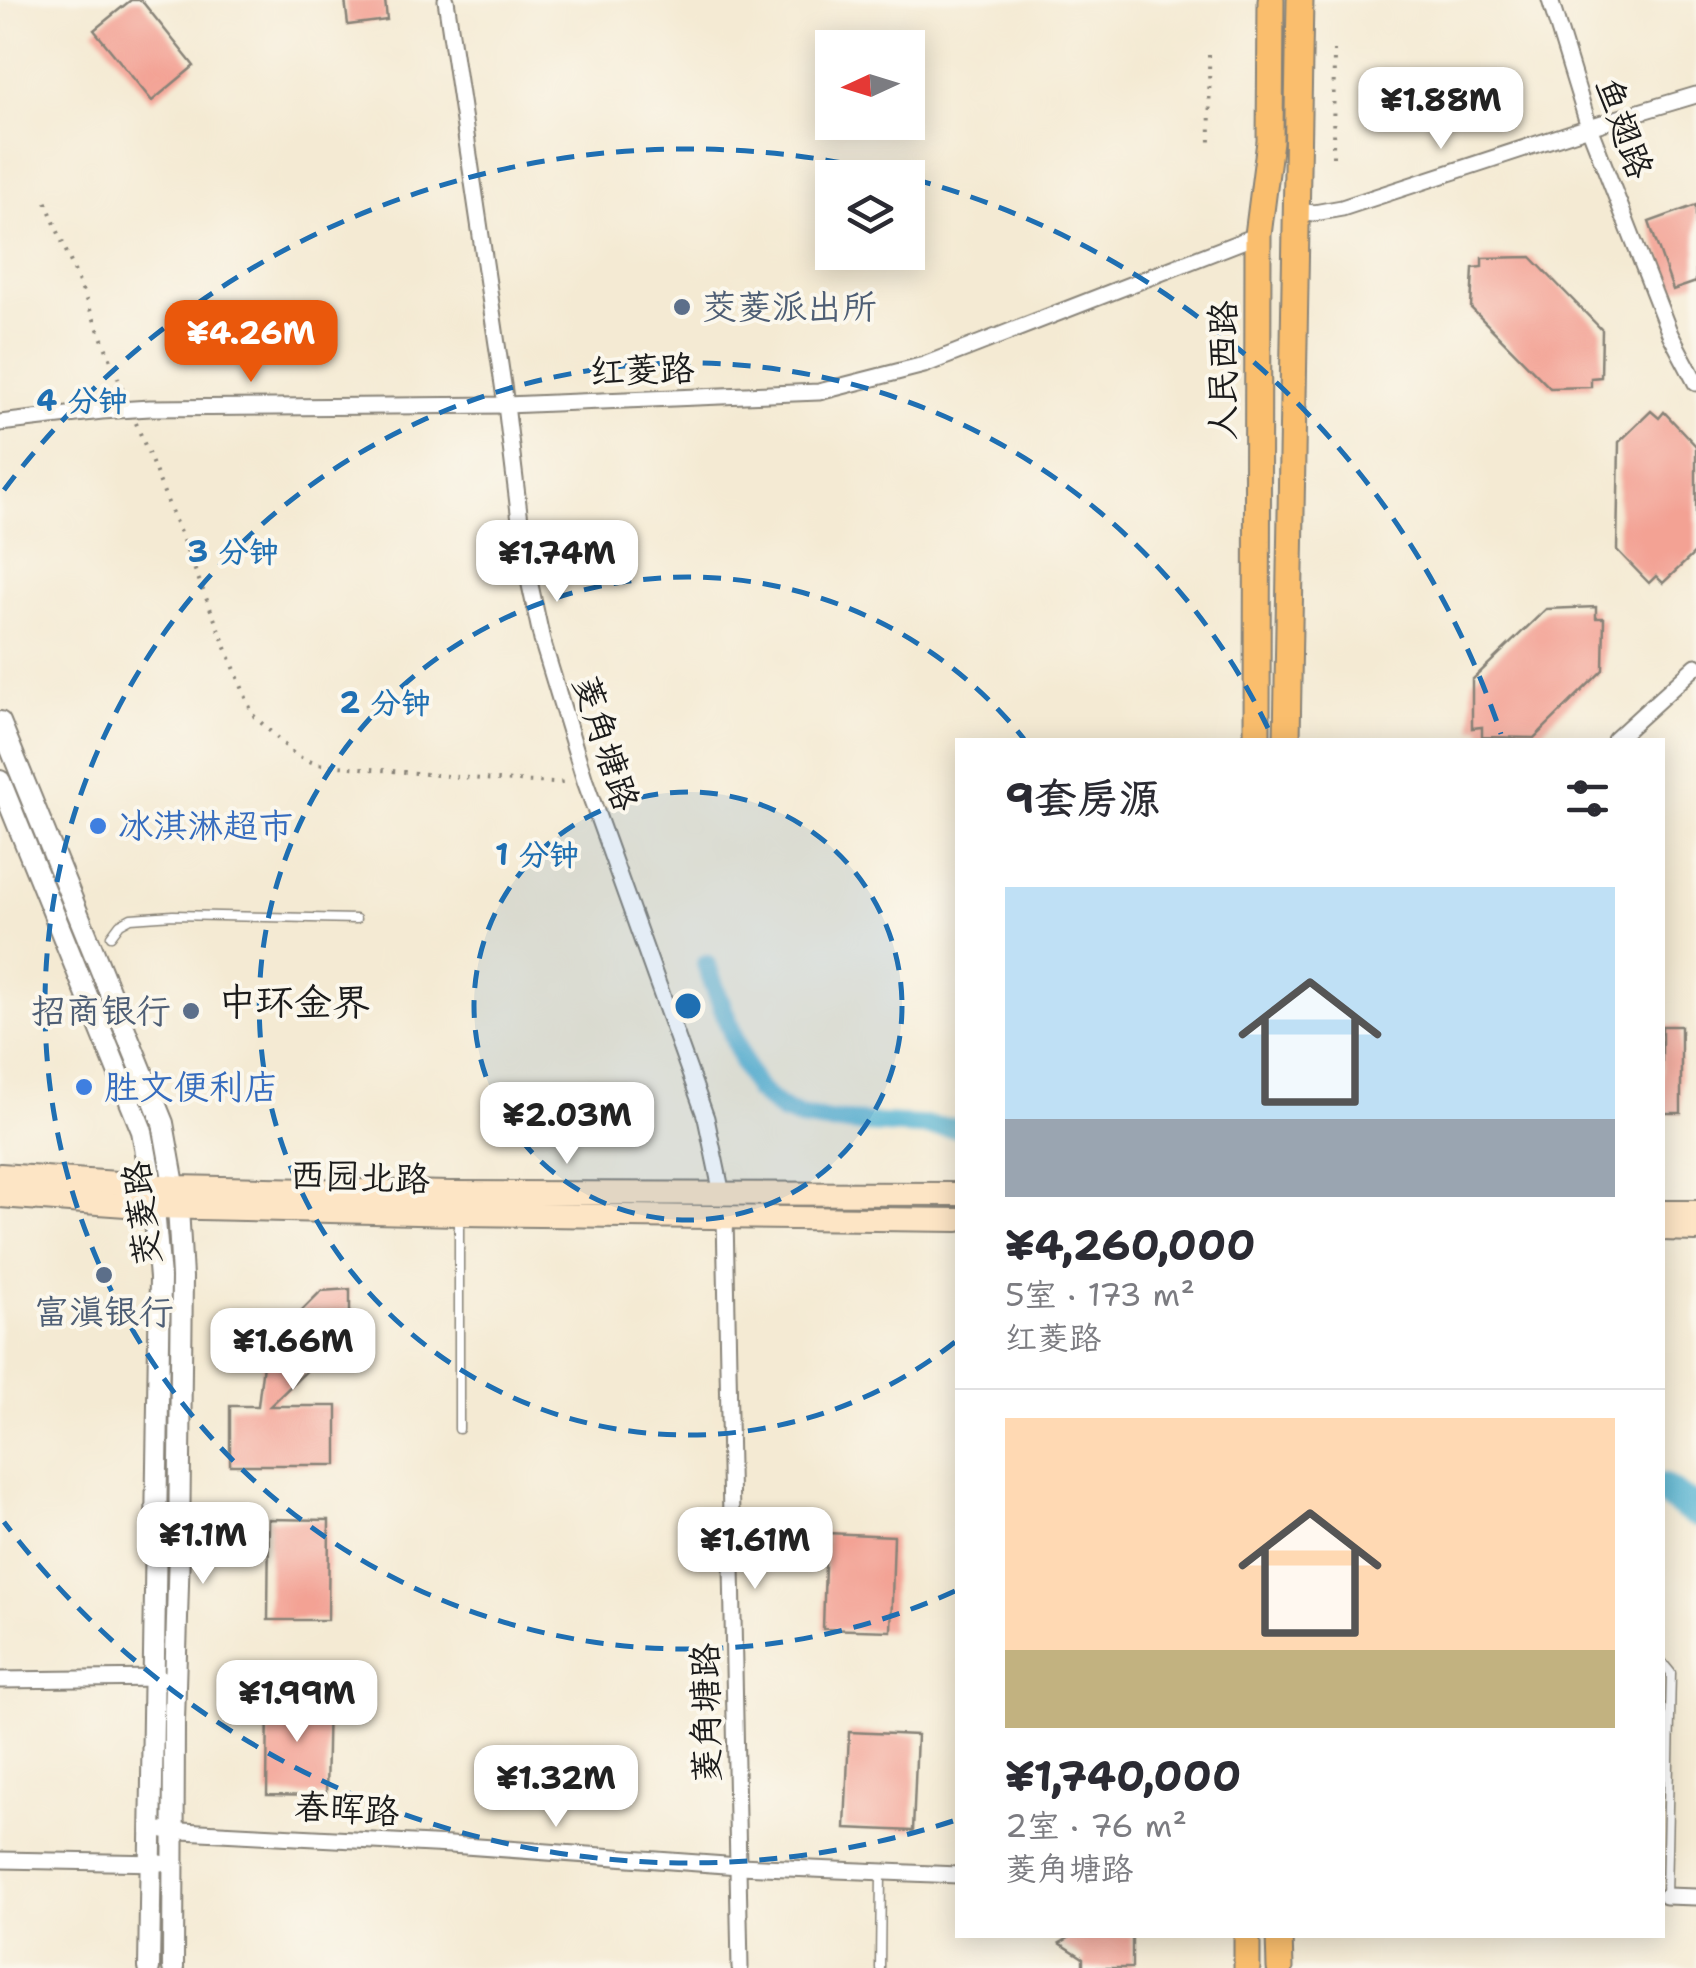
<!DOCTYPE html>
<html lang="zh">
<head>
<meta charset="utf-8">
<style>
	body { margin:0; font-family:"Shantell Sans","LXGW WenKai TC",sans-serif; background:#f7f7f7; color:#2b2b33; height:100vh; display:flex; flex-direction:column; font-size:38px; white-space:nowrap }
	* { box-sizing:border-box; margin:0 }
	p { font-size:32px; color:#7c7c81 }
	.icon { flex:none; width:55px; height:55px; fill:none; stroke:currentColor; stroke-width:2; stroke-linecap:round; stroke-linejoin:round }
	.map { position:relative; flex:1; overflow:hidden }
	.drawer { position:absolute; left:955px; top:738px; width:710px; height:1200px; display:flex; flex-direction:column; background:#fff; border-radius:0px; box-shadow:0 5px 25px #0003 }
	.drawer>* { flex:none }
	.needle { width:65px; rotate:266deg }
	.controls { position:absolute; left:815px; top:30px; display:grid; gap:20px }
	.controls a { display:grid; place-items:center; width:110px; height:110px; border-radius:0px; background:#fff; box-shadow:0 5px 25px #0003; font-size:50px }
	.price { position:absolute; translate:-50% -85px; padding:0 22px; border-radius:20px; background:#fff; color:#222; font-size:32px; line-height:65px; filter:drop-shadow(0 2px 5px #0008) }
	.price::after { content:''; position:absolute; left:50%; top:60px; width:30px; height:22px; margin-left:-15px; background:inherit; clip-path:polygon(0 0,100% 0,50% 100%) }
	.price.on { background:#ea580c; color:#fff }
	ul { padding:0; list-style:none }
	li { display:grid; align-content:center; gap:20px; height:530px; padding:0 50px }
	li+li { border-top:2px solid #e1e1e2 }
	li span { display:grid; place-items:center; height:310px; border-radius:0px; color:#555 }
	li>.icon { margin-inline-start:auto }
	span .icon { width:180px; height:180px; fill:#fffc; stroke-width:1 }
	li b { font-size:42px }
	h2 { display:flex; justify-content:space-between; align-items:center; height:120px; padding:0 50px; font-size:42px }
	.map>svg:first-child { display:block }
	.lines { fill:none; stroke-linecap:round; stroke-linejoin:round }
	.canal { stroke:#54b3d2; stroke-width:20 }
	.river { stroke:#54b3d2; stroke-width:32 }
	.building { fill:#f3a294 }
	.service-casing { stroke:#888378; stroke-width:11 }
	.minor-casing { stroke:#888378; stroke-width:19 }
	.tertiary-casing { stroke:#888378; stroke-width:24 }
	.secondary-casing { stroke:#888378; stroke-width:26 }
	.primary-casing { stroke:#888378; stroke-width:29 }
	.path { stroke:#888378; stroke-width:4; stroke-dasharray:2.5 8; stroke-linecap:butt }
	.service { stroke:#fff; stroke-width:8 }
	.minor { stroke:#fff; stroke-width:15 }
	.tertiary { stroke:#fff; stroke-width:20 }
	.secondary { stroke:#fde5c5; stroke-width:22 }
	.primary { stroke:#fabe6d; stroke-width:25 }
	.ring { fill:none; stroke:#1f6fb2; stroke-width:5; stroke-dasharray:18 12 }
	.service-dot { fill:#5c6f8a; stroke:#fbf7ec; stroke-width:4 }
	.shop-dot { fill:#3f7fe0; stroke:#fbf7ec; stroke-width:4 }
	.labels { text-anchor:middle; stroke-width:8; stroke-linejoin:round; paint-order:stroke }
	.street-label { font-size:35px; fill:#1c1c1c; stroke:#fbf7ec }
	.service-label { font-size:35px; fill:#4e5e75; stroke:#fbf7ec; text-anchor:start }
	.shop-label { font-size:35px; fill:#366cbe; stroke:#fbf7ec; text-anchor:start }
	.neighbourhood-label { font-size:38px; fill:#1c1c1c; stroke:#fbf7ec }
	.centre { fill:#1f6fb2; stroke:#fbf7ec; stroke-width:5 }
	.ring-label { font-size:30px; text-anchor:middle; font-weight:bold; fill:#1f6fb2; stroke:#fbf7ec; stroke-width:8; stroke-linejoin:round; paint-order:stroke }
</style>
</head>
<body>
<div class="map">
<svg width="1696" height="1968" viewBox="0 0 1696 1968">
	<rect width="100%" height="100%" fill="#fbf7ec"/>
	<filter id="ink" filterUnits="userSpaceOnUse"><feTurbulence type="fractalNoise" baseFrequency=".01" numOctaves="2"/><feDisplacementMap in="SourceGraphic" scale="20" xChannelSelector="R" yChannelSelector="G"/><feConvolveMatrix kernelMatrix="1 2 1 2 8 2 1 2 1" color-interpolation-filters="sRGB"/></filter>
	<filter id="wash" filterUnits="userSpaceOnUse"><feTurbulence type="fractalNoise" baseFrequency=".0048" numOctaves="4" result="noise"/><feDisplacementMap in="SourceGraphic" scale="40" xChannelSelector="R" yChannelSelector="G"/><feGaussianBlur stdDeviation="2.25" result="paint"/><feColorMatrix in="noise" values="0 0 0 0 0 0 0 0 0 0 0 0 0 0 0 0 0 1.4 0 .05"/><feComposite in="paint" operator="in"/></filter>
	<g filter="url(#wash)">
		<rect width="100%" height="100%" fill="#f4ead3"/>
		<g class="lines">
			<!-- canal -->
			<polyline class="canal" points="706,964 744,1064 757,1089 782,1110 801,1117 828,1121 958,1128"/>
			<!-- river -->
			<polyline class="river" points="1662,1489 1696,1511"/>
		</g>
		<g id="blocks">
			<!-- building -->
			<g class="building">
				<polygon points="131,0 141,0 194,66 152,101 94,30"/>
				<polygon points="345,0 385,0 387,20 348,25"/>
				<polygon points="1696,205 1696,282 1673,290 1649,222"/>
				<polygon points="1531,257 1602,330 1601,377 1591,378 1591,387 1550,388 1471,308 1473,268 1482,267 1482,258"/>
				<polygon points="1651,411 1659,418 1664,412 1696,446 1696,552 1663,583 1656,576 1649,583 1617,550 1619,442"/>
				<polygon points="1596,607 1596,618 1604,618 1603,670 1534,738 1482,737 1482,727 1472,728 1472,680 1546,609"/>
				<rect x="1662" y="1026" width="19" height="87"/>
				<polygon points="350,1289 350,1329 270,1406 337,1406 337,1465 230,1465 230,1406 258,1406 265,1347 321,1291"/>
				<polygon points="269,1519 329,1520 328,1620 268,1620"/>
				<polygon points="826,1533 894,1536 891,1631 823,1629"/>
				<polygon points="268,1695 328,1696 326,1796 267,1795"/>
				<polygon points="849,1732 917,1735 913,1831 845,1828"/>
				<polygon points="1074,1935 1132,1935 1132,1968 1083,1968 1083,1958 1060,1943"/>
			</g>
		</g>
	</g>
	<g filter="url(#ink)">
		<use href="#blocks" fill-opacity="0" stroke="#888378" stroke-width="2.5"/>
		<g class="lines">
			<!-- service casing -->
			<g class="service-casing">
				<g id="service">
					<polyline points="111,936 120,924 131,918 173,915 356,919"/>
					<polyline points="459,1219 459,1429"/>
					<polyline points="1662,1662 1671,1673 1666,1896"/>
					<polyline points="880,1968 881,1873"/>
				</g>
			</g>
			<!-- minor casing -->
			<g class="minor-casing">
				<g id="minor">
					<polyline points="446,0 506,405 525,562 542,640 585,781 706,1118 722,1194"/>
					<polyline points="1550,0 1589,127 1670,334 1696,383"/>
					<polyline points="1297,211 1314,213 1342,208 1589,127 1696,95"/>
					<polyline points="0,423 102,411 150,408 506,405 819,392 924,365 1258,235"/>
					<polyline points="1615,740 1696,666"/>
					<polyline points="725,1216 740,1968"/>
					<polyline points="0,1680 162,1678"/>
					<polyline points="163,1830 451,1845 739,1866 958,1875"/>
					<polyline points="0,1860 161,1863"/>
					<polyline points="1666,1896 1696,1897"/>
				</g>
			</g>
			<!-- tertiary casing -->
			<g class="tertiary-casing">
				<g id="tertiary">
					<polyline points="0,722 163,1123 178,1207 182,1277 179,1550 174,1722 173,1968"/>
					<polyline points="0,781 142,1131 152,1186 160,1278 149,1968"/>
				</g>
			</g>
			<!-- secondary casing -->
			<g class="secondary-casing">
				<g id="secondary">
					<polyline points="0,1175 176,1187 450,1193 958,1194"/>
					<polyline points="0,1196 154,1207 459,1214 958,1220"/>
					<polyline points="1662,1212 1696,1212"/>
					<polyline points="1662,1229 1696,1230"/>
				</g>
			</g>
			<!-- primary casing -->
			<g class="primary-casing">
				<g id="primary">
					<polyline points="1257,740 1258,235 1270,141 1271,0"/>
					<polyline points="1287,740 1300,0"/>
					<polyline points="1279,1935 1280,1968"/>
					<polyline points="1247,1968 1247,1935"/>
				</g>
			</g>
			<!-- path -->
			<g class="path">
				<polyline points="1209,55 1210,147"/>
				<polyline points="1333,157 1334,50"/>
				<polyline points="46,202 125,395"/>
				<polyline points="136,423 253,715 296,756 317,764 481,779 553,783 570,782"/>
			</g>
			<!-- service -->
			<use href="#service" class="service"/>
			<!-- minor -->
			<use href="#minor" class="minor"/>
			<!-- tertiary -->
			<use href="#tertiary" class="tertiary"/>
			<!-- secondary -->
			<use href="#secondary" class="secondary"/>
			<!-- primary -->
			<use href="#primary" class="primary"/>
		</g>
	</g>
	<!-- distance rings -->
	<circle cx="688" cy="1006" r="214" fill="#1f6fb2" fill-opacity=".12"/>
	<g class="ring">
		<circle cx="688" cy="1006" r="214"/>
		<path d="M955 1342A429 429 0 1 1 1024 739"/>
		<path d="M955 1591A643 643 0 1 1 1273 739"/>
		<path d="M953 1821A857 857 0 0 1 4 1522M4 490A857 857 0 0 1 1501 734"/>
	</g>
	<!-- markers -->
	<g class="service-dot">
		<circle cx="682" cy="307" r="10"/>
		<circle cx="191" cy="1011" r="10"/>
		<circle cx="104" cy="1275" r="10"/>
	</g>
	<g class="shop-dot">
		<circle cx="98" cy="826" r="10"/>
		<circle cx="84" cy="1087" r="10"/>
	</g>
	<g class="labels">
		<!-- street labels -->
		<g class="street-label">
			<text transform="translate(1624 128) rotate(70)" y="12">鱼翅路</text>
			<text transform="translate(642 370) rotate(-2)" y="12">红菱路</text>
			<text transform="translate(1223 370) rotate(-90)" y="12">人民西路</text>
			<text transform="translate(606 743) rotate(72)" y="12">菱角塘路</text>
			<text transform="translate(360 1177) rotate(2)" y="12">西园北路</text>
			<text transform="translate(142 1213) rotate(-97)" y="12">茭菱路</text>
			<text transform="translate(706 1713) rotate(-91)" y="12">菱角塘路</text>
			<text transform="translate(347 1809) rotate(3)" y="12">春晖路</text>
		</g>
		<!-- service labels -->
		<g class="service-label">
			<text x="702" y="319">茭菱派出所</text>
			<text x="171" y="1023" text-anchor="end">招商银行</text>
			<text x="104" y="1324" text-anchor="middle">富滇银行</text>
		</g>
		<!-- shop labels -->
		<g class="shop-label">
			<text x="118" y="838">冰淇淋超市</text>
			<text x="104" y="1099">胜文便利店</text>
		</g>
		<!-- neighbourhood labels -->
		<g class="neighbourhood-label">
			<text x="294" y="1015">中环金界</text>
		</g>
	</g>
	<circle cx="688" cy="1006" r="15" class="centre"/>
	<g class="ring-label">
		<text x="82" y="411">4 分钟</text>
		<text x="233" y="562">3 分钟</text>
		<text x="385" y="713">2 分钟</text>
		<text x="537" y="865">1 分钟</text>
	</g>
</svg>
<div class="controls">
<a><svg class="needle" viewBox="-14 -14 28 28"><path d="M0-13l5 13h-10z" fill="#e53935"/><path d="M0 13l5-13h-10z" fill="#7c7c81"/></svg></a>
<a><svg class="icon" aria-label="layers" viewBox="0 0 24 24"><path d="M12 4l9 5-9 5-9-5zM3 14l9 5 9-5"/></svg></a>
</div>
<b class="price" style="left:1441px;top:152px">¥1.88M</b>
<b class="price on" style="left:251px;top:385px">¥4.26M</b>
<b class="price" style="left:557px;top:605px">¥1.74M</b>
<b class="price" style="left:567px;top:1167px">¥2.03M</b>
<b class="price" style="left:293px;top:1393px">¥1.66M</b>
<b class="price" style="left:203px;top:1587px">¥1.1M</b>
<b class="price" style="left:755px;top:1592px">¥1.61M</b>
<b class="price" style="left:297px;top:1745px">¥1.99M</b>
<b class="price" style="left:556px;top:1830px">¥1.32M</b>
<section class="drawer">
<h2>9套房源<svg class="icon" aria-label="filters" viewBox="0 0 24 24"><path d="M4 7h16M4 17h16"/><circle cx="9" cy="7" r="2"/><circle cx="15" cy="17" r="2"/></svg></h2>
<ul>
<li><span style="background:linear-gradient(#bfe0f5 75%,#9aa5b1 0)"><svg class="icon" aria-label="home" viewBox="0 0 24 24"><path d="M3 11l9-7 9 7M6 9v11h12V9"/></svg></span><div><b>¥4,260,000</b><p>5室 · 173 m²</p><p>红菱路</p></div></li>
<li><span style="background:linear-gradient(#ffd9b3 75%,#c2b280 0)"><svg class="icon" aria-label="home" viewBox="0 0 24 24"><path d="M3 11l9-7 9 7M6 9v11h12V9"/></svg></span><div><b>¥1,740,000</b><p>2室 · 76 m²</p><p>菱角塘路</p></div></li>
</ul>
</section>
</div>
</body>
</html>
